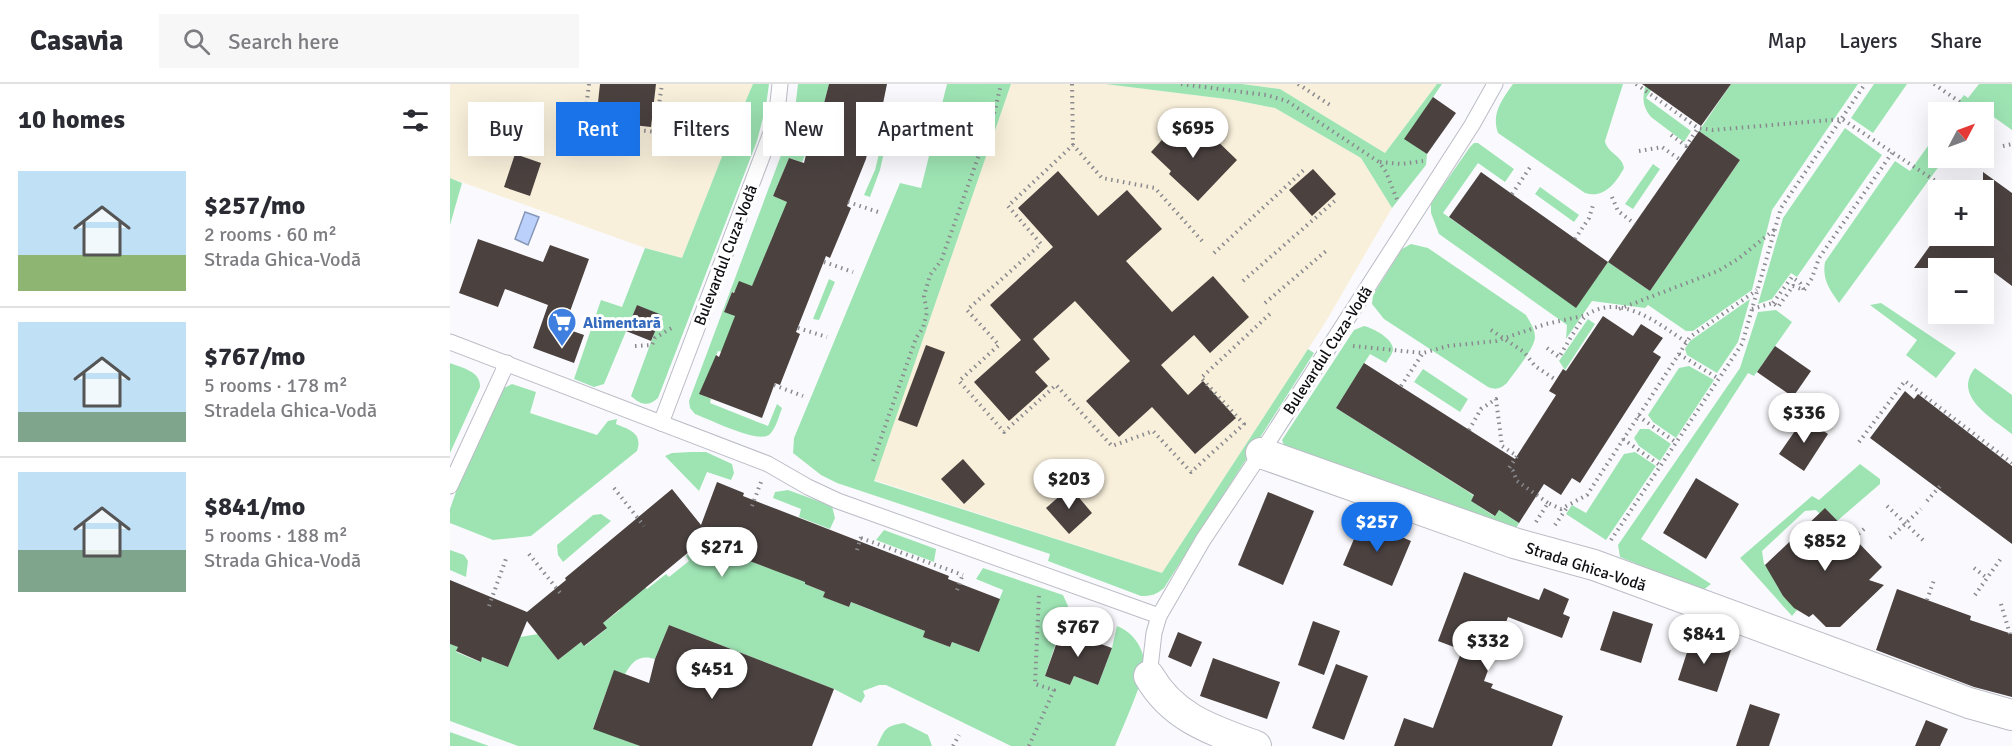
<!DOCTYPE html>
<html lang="en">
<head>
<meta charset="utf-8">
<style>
	body { margin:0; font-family:Signika,sans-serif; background:#f7f7f7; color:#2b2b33; height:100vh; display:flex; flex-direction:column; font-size:22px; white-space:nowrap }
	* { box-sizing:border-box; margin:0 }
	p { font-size:20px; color:#7c7c81 }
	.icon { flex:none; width:33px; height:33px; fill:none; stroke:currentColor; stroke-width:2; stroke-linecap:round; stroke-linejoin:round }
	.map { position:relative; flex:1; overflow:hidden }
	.panel { display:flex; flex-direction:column; background:#fff; width:450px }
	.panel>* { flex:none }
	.guide { position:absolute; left:18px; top:18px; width:570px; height:54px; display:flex; gap:12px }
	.needle { width:39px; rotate:49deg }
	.tools { position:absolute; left:1478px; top:18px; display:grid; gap:12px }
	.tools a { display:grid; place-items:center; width:66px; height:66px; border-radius:0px; background:#fff; box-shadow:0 6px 24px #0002; font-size:30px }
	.price { position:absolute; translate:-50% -51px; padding:0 14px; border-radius:21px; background:#fff; color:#222; font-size:20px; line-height:39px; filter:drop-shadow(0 2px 3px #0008) }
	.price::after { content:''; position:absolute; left:50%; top:36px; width:18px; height:14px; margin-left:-9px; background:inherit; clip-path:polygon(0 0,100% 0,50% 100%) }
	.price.current { background:#1a73e8; color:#fff }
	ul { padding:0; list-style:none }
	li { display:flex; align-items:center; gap:18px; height:150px; padding:0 18px }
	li+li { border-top:2px solid #e1e1e2 }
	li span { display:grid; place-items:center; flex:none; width:168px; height:120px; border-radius:0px; color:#555 }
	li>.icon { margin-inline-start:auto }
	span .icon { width:72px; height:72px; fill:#fffc; stroke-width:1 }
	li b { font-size:26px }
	h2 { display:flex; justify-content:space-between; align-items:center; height:72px; padding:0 18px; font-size:26px }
	.tag { padding:0 21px; border-radius:0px; background:#fff; box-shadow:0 6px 24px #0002; font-size:21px; line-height:54px }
	.tag.current { background:#1a73e8; color:#fff }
	header { display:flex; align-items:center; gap:36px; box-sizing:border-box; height:84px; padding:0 30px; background:#fff; border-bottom:2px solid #e1e1e2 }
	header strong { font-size:28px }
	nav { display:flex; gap:33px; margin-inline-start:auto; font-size:21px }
	.search { width:420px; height:54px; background:#f7f7f7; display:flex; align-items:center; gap:15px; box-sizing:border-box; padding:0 21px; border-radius:0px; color:#7c7c81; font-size:22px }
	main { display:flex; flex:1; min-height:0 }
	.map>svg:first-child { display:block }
	.education { fill:#f9f0db }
	.green { fill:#9ee4b3 }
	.water { fill:#bbd1fc; stroke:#8797b6; stroke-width:1.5 }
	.building { fill:#4b4240 }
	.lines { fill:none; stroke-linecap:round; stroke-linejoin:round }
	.service-casing { stroke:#babcc6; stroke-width:17 }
	.minor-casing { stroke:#babcc6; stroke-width:32 }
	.path { stroke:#8a8a8e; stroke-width:4; stroke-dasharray:1.5 4.5; stroke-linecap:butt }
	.service { stroke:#fff; stroke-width:15 }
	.minor { stroke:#fff; stroke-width:30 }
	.labels { text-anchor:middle; stroke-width:6; stroke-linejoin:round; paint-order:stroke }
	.street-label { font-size:16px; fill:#0f0f13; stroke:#fff }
	.shop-label { font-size:16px; font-weight:bold; fill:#366cbe; stroke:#fff; text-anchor:start }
</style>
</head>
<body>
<header>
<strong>Casavia</strong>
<div class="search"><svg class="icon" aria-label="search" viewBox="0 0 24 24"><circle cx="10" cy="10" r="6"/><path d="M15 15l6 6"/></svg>Search here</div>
<nav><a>Map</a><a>Layers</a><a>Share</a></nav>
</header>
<main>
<section class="panel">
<h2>10 homes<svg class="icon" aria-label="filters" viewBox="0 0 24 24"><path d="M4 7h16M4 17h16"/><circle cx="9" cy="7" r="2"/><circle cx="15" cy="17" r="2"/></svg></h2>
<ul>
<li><span style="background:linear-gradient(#bfe0f5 70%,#8fb573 0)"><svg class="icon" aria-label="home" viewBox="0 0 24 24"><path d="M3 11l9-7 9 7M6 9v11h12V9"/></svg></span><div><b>$257/mo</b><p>2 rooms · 60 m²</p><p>Strada Ghica-Vodă</p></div></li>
<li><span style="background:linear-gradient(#bfe0f5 75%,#7fa58c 0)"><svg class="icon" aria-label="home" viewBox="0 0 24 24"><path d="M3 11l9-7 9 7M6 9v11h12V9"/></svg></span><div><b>$767/mo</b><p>5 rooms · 178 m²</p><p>Stradela Ghica-Vodă</p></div></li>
<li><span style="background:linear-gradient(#bfe0f5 65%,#7fa58c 0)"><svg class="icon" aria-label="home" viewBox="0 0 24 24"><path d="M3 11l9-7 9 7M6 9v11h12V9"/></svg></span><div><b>$841/mo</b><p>5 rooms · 188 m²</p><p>Strada Ghica-Vodă</p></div></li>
</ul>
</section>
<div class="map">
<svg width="1562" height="662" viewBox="0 0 1562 662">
	<rect width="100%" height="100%" fill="#fafafe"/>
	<!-- education -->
	<g class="education">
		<polygon points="0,0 303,0 273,70 232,174 195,164 0,94"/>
		<polygon points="561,0 655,0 784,16 825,24 911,74 942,124 875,239 712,489 424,396"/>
		<polygon points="792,0 987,0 935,69 830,5"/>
	</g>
	<!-- green -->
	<g class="green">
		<path d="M303 0H319L316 22 307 57 208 314C198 323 191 321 181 312L211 231 187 221 154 300 144 303 124 295 151 216 172 223 195 164 232 174 273 70Z"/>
		<path d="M348 0H379L373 23 368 22 358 64 352 78 339 74 323 112 342 120 323 151 303 203 282 208 274 227 285 232 277 269 268 267 250 310 261 315 260 319 318 342 327 320 332 324C329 332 326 344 320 350 310 361 259 335 245 330L240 324 239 317 339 50 345 26Z"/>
		<path d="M497 0H561L424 397 712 489 858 265 864 269 714 504C706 511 701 512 691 512L598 477 600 470 387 399 371 391 343 369 344 354 450 99 471 104Z"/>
		<polygon points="655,0 792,0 830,5 935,69 987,0 992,0 955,55 977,70 976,81 942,124 911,74 825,24 784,16"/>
		<path d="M1063 0H1173L1155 57C1157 69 1172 71 1174 84 1166 99 1154 115 1135 109L1048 49C1041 29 1052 16 1063 0Z"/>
		<path d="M1196 0H1205L1196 14 1241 47 1234 58 1201 33C1192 22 1192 13 1196 0Z"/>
		<polygon points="1281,0 1408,0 1322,126 1302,206 1243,247 1236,247 1198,221 1195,224 1142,217 1116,255 1117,241 989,150 981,129 981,119 1020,63 1024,59 1028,59 1064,85 1055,98 1028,79 993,129 1126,223 1158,178 1200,207 1290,76 1249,47"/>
		<polygon points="1424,0 1457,0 1423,49 1401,34"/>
		<polygon points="1529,0 1562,0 1562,46 1531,24 1528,28 1501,28 1514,11 1518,14"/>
		<polygon points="1395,44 1432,71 1347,193 1341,189 1322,215 1308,220 1333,134"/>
		<path d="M1488 48V74H1495L1389 219C1379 205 1372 195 1375 178L1445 77 1460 87Z"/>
		<polygon points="430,66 434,68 430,86 420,113 414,111 425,86"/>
		<polygon points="1203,80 1210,85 1183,125 1175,120"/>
		<polygon points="0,94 12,99 0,141"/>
		<polygon points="1090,103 1129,131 1124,138 1085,110"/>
		<path d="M961 160 978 164 1076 231C1080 238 1085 245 1085 253 1085 264 1064 289 1057 299 1050 305 1046 306 1038 303L934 235 922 220 923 211 952 165Z"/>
		<polygon points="379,195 385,198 369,236 363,235"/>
		<polygon points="1300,215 1288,258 1267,289 1237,271 1235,265 1240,257"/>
		<polygon points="1431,219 1506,269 1486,294 1456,271 1467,256 1420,221"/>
		<polygon points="1326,226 1342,238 1304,292 1298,289 1191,455 1261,500 1252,507 1170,473 1168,461 1290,284 1308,228"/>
		<polygon points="1138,235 1145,240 1115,286 1109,277"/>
		<path d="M914 242C923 244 944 255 943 266 942 271 938 275 936 279L920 270 886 324 1017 407 1024 412 1021 417 1044 432 1049 426 1069 439 1063 450 835 364 832 356 904 246Z"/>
		<path d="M0 279C12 284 31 287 30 303L0 369Z"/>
		<polygon points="1239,282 1264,296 1226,354 1203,338 1198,331 1229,284"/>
		<path d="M1525 284 1562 311V350C1542 334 1502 312 1525 284Z"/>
		<polygon points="973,285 1018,315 1010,328 964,298"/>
		<path d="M62 300 86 308 80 329 147 351 158 337 167 335 166 340C180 346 193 349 187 367L81 452 43 456 0 439V425L7 405 48 314 54 304Z"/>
		<polygon points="1190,345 1199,345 1221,360 1210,377 1189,362 1184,354"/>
		<polygon points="241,368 256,368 282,380 284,389 281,396 257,388 249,407 215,372 222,369"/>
		<polygon points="1185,368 1206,382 1156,456 1116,430 1122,421 1136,429 1174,370"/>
		<polygon points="1410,380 1430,395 1430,400 1387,437 1376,425 1370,430 1366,426 1355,427 1312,467 1314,480 1327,493 1324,496 1333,512 1347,526 1342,532 1290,474 1362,412 1369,416"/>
		<polygon points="338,406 382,422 385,434 380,445 349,433 351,425 323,414 325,408"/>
		<polygon points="151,430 161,437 113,478 108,471 107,461 143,431"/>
		<polygon points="434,446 486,465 484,478 426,456"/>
		<path d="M253 459 267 471 294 481 297 476 318 484 357 493 355 500 375 508 374 513 399 523 401 518 423 527 426 520 455 539 475 547 474 553 500 563 502 558 529 568 553 506 526 495 533 484 613 511 618 522 595 592 620 601 624 592 648 601 662 564 667 542C683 548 694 564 695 582 695 592 671 648 665 662H561L436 601H429L413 607 415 612 411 619 384 605 219 541 205 575C190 570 182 577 175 590L164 587 143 644 190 662H68L0 637V560L8 563 6 568 30 578 32 573 58 583 70 553 88 550 108 576 131 558 135 562 156 545 153 539 170 526 166 520 192 499 197 505 216 490 219 493 239 477 236 472Z"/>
		<polygon points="0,466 14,471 18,477 16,493 0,486"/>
		<path d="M454 639 478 651 482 662H427C435 645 435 642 454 639Z"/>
		<polygon points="0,648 39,662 0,662"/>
	</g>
	<!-- water -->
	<polygon class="water" points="75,128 89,133 78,161 65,155"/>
	<!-- building -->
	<g class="building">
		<polygon points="150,0 206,0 201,43 146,37"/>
		<polygon points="379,0 437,0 429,39 424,38 416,75 397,122 401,124 380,174 376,172 346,248 350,250 330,301 325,299 312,334 249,310 266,271 269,273 285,232 274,228 282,208 284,209 289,197 302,202 337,118 323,112 339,74 354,79 368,22 373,23"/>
		<polygon points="1192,0 1281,0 1251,42"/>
		<polygon points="983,13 1006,29 977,70 954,55"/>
		<polygon points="730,36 751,56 758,48 787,76 748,117 719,90 721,87 701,68"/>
		<polygon points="1249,47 1290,76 1200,207 1158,178"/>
		<polygon points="65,70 91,79 80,112 54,103"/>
		<polygon points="863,85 886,110 862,132 839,106"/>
		<polygon points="608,87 648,132 677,106 712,145 676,177 722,228 763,192 799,233 760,269 744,251 711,281 738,311 753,297 786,334 745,370 702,323 669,353 636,317 680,277 625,217 583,255 600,275 585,288 598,302 559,337 524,298 571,256 540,221 603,163 568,124"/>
		<polygon points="1031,88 1158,178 1126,224 999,133"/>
		<polygon points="1533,88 1562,109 1562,202 1538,184 1464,184 1487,152 1533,152"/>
		<polygon points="28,155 93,178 100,161 139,175 114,244 134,251 124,279 83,264 98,221 55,205 48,223 9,209"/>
		<polygon points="187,221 212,231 201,257 176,247"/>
		<polygon points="1153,232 1183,252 1191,240 1213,254 1203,268 1211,273 1130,399 1122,394 1111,411 1094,400 1069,439 1049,426 1045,432 1021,417 1024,411 886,324 914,279 1065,375 1106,311 1099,307 1113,285 1116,287"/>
		<polygon points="476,261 495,268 467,343 448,336"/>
		<polygon points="1325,262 1361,287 1343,313 1307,288"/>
		<polygon points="1455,307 1464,315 1468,310 1562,382 1562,460 1420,354"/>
		<polygon points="1354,334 1378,350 1354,387 1329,370"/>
		<polygon points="513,375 535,400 514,420 491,395"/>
		<polygon points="1246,394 1289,420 1256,475 1213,449"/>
		<polygon points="267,398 294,409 293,412 499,492 498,495 550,515 529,568 502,558 500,563 484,557 473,553 475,547 401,518 399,523 373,513 375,508 355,500 355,498 297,476 295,481 249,464 252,457 153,539 157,544 134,562 131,558 108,576 77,537 58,583 32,573 31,578 6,567 8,563 0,560 0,496 77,528 116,496 115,494 222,405 251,441"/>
		<polygon points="620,403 642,429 619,450 596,424"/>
		<polygon points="818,408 864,427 833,501 788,481"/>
		<polygon points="1375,424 1432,483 1419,496 1434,501 1390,543 1376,543 1363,530 1359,533 1344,524 1333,512 1315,481"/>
		<polygon points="912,436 961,457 942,502 893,481"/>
		<polygon points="1014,488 1089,516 1094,504 1119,515 1113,530 1120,533 1112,554 1058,533 1034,597 1043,600 1041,604 1113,632 1102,662 944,662 954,634 983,644 1012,566 988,557"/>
		<polygon points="1447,505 1521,532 1520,536 1562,550 1562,613 1524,603 1426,566"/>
		<polygon points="1163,527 1203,540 1191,579 1150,566"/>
		<polygon points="863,537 890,547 874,591 848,581"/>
		<polygon points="219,541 384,605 362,662 190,662 143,645 164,586 199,599 205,575"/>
		<polygon points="613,541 639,550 637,555 662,564 648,601 624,592 620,601 595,592"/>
		<polygon points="728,548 752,558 741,583 718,573"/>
		<polygon points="1242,553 1281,566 1267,608 1228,596"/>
		<polygon points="763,574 830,598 817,635 750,612"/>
		<polygon points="886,580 918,592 894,656 862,644"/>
		<polygon points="1300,620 1330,630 1319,662 1286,662"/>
		<polygon points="1476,636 1498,645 1490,662 1465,662"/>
	</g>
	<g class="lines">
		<!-- service casing -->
		<g class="service-casing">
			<g id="service">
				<polyline points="0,258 318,380 358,403 388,417 709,532"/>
				<polyline points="211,339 321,49 327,28 330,0"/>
				<polyline points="0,402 57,279"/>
				<polyline points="699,592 704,549 709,532 753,456 811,369 1022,41 1045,0"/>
			</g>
		</g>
		<!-- minor casing -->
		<g class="minor-casing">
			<g id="minor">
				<polyline points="811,369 1064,459 1144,481 1519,619 1562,631"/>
				<path d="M699 592C723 634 762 646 806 662"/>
			</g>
		</g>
		<!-- path -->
		<g class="path">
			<polyline points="139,0 135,33 141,40 205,48 212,0"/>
			<polyline points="622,0 623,61"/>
			<polyline points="731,0 816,11 837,17 929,78 936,88 948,118"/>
			<polyline points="848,0 883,23"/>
			<polyline points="1186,0 1248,44 1263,46 1392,35 1493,102"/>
			<polyline points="1484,0 1524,28"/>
			<polyline points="1533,37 1539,47 1541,56"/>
			<polyline points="423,46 453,53"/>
			<polyline points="1221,51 1236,62 1248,44"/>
			<polyline points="1553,62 1562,60"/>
			<polyline points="1189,67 1212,63 1229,75"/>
			<polyline points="930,78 951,80 973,77"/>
			<polyline points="1062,110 1081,82"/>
			<polyline points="1162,113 1168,127 1185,140"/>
			<polyline points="398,118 428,128"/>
			<polyline points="1125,155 1139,134 1144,118"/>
			<polyline points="752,157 705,104 652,94 623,61 558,122 591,160 517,226 549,261 509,297 554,348 606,301 662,362 703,347 741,388 794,340 751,294 823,227"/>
			<polyline points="764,169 856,84"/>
			<polyline points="374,178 403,188"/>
			<polyline points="793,197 887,115"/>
			<polyline points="815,219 876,167"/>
			<polyline points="1323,219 1342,193 1350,199 1354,206"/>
			<polyline points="1169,225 1268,187 1288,175 1324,146"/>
			<polyline points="1302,225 1323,219 1328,223 1343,202 1354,206 1362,194 1369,174 1442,69"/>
			<polyline points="348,244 377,253"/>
			<polyline points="1041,246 1074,268 1085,282 1106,296"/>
			<polyline points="185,262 202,261 205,254 225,242"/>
			<polyline points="903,262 973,269 998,262 1046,257 1096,240 1137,231"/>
			<path d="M1097 264 1109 273C1115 264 1131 234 1138 230 1172 209 1209 240 1236 258"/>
			<polyline points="1229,270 1269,295"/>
			<polyline points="324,301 353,312"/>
			<polyline points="951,302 973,269"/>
			<polyline points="1188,332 1227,359"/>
			<polyline points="1019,346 1031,325 1046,315 1052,362 1067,372 1059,384 1063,387 1067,397 1098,419"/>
			<polyline points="1173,355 1211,382"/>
			<polyline points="1409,358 1455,297 1562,379"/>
			<polyline points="423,377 466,254 473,244 477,228 474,212 480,191 491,177 545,26 551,0"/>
			<polyline points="164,404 194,442"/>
			<polyline points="1477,417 1491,401"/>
			<polyline points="302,422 311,398"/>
			<polyline points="1437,422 1475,458"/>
			<polyline points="1086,438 1098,419 1111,425 1137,411 1240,253 1307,206"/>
			<polyline points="1105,441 1118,422"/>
			<polyline points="411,454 513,491"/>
			<polyline points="1404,454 1415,444"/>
			<polyline points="1440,454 1471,425"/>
			<polyline points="1161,456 1292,260 1331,124 1415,0"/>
			<polyline points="407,466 411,453"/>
			<polyline points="79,470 111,510"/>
			<polyline points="1524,484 1537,494"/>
			<polyline points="507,506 513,490"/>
			<polyline points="1525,511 1552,473"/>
			<polyline points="1477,516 1484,496"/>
			<polyline points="1551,520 1560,550"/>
			<polyline points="39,522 57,472"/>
			<polyline points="503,662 509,651"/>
			<polyline points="579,662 604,606 585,600 589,510"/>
		</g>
		<!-- service -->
		<use href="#service" class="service"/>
		<!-- minor -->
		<use href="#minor" class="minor"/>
	</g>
	<!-- icons -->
	<defs>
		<g id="supermarket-pin" transform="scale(1.5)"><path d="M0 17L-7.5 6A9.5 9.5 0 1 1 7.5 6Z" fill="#3f7fe0" stroke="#fff"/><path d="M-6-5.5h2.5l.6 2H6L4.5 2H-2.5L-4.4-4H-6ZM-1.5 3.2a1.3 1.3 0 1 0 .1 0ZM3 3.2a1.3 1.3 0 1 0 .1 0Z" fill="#fff"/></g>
	</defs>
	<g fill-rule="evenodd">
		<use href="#supermarket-pin" x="112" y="238"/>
	</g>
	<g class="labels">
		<!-- street labels -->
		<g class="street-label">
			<text transform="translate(275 171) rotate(-69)" y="6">Bulevardul Cuza-Vodă</text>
			<text transform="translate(877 266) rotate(-57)" y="6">Bulevardul Cuza-Vodă</text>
			<text transform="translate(1136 482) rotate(18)" y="6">Strada Ghica-Vodă</text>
		</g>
		<!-- shop labels -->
		<g class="shop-label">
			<text x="133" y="244">Alimentară</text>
		</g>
	</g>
</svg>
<div class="tools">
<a><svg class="needle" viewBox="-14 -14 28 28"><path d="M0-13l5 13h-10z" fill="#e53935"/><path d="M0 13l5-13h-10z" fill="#7c7c81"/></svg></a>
<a>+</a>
<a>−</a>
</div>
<b class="price" style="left:743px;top:75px">$695</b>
<b class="price" style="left:1354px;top:360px">$336</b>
<b class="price" style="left:619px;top:426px">$203</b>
<b class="price current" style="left:927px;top:469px">$257</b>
<b class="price" style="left:1375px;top:488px">$852</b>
<b class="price" style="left:272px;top:494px">$271</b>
<b class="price" style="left:628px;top:574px">$767</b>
<b class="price" style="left:1254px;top:581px">$841</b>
<b class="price" style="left:1038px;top:588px">$332</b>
<b class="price" style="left:262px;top:616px">$451</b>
<div class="guide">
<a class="tag">Buy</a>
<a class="tag current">Rent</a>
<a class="tag">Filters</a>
<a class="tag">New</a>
<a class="tag">Apartment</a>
</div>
</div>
</main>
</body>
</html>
